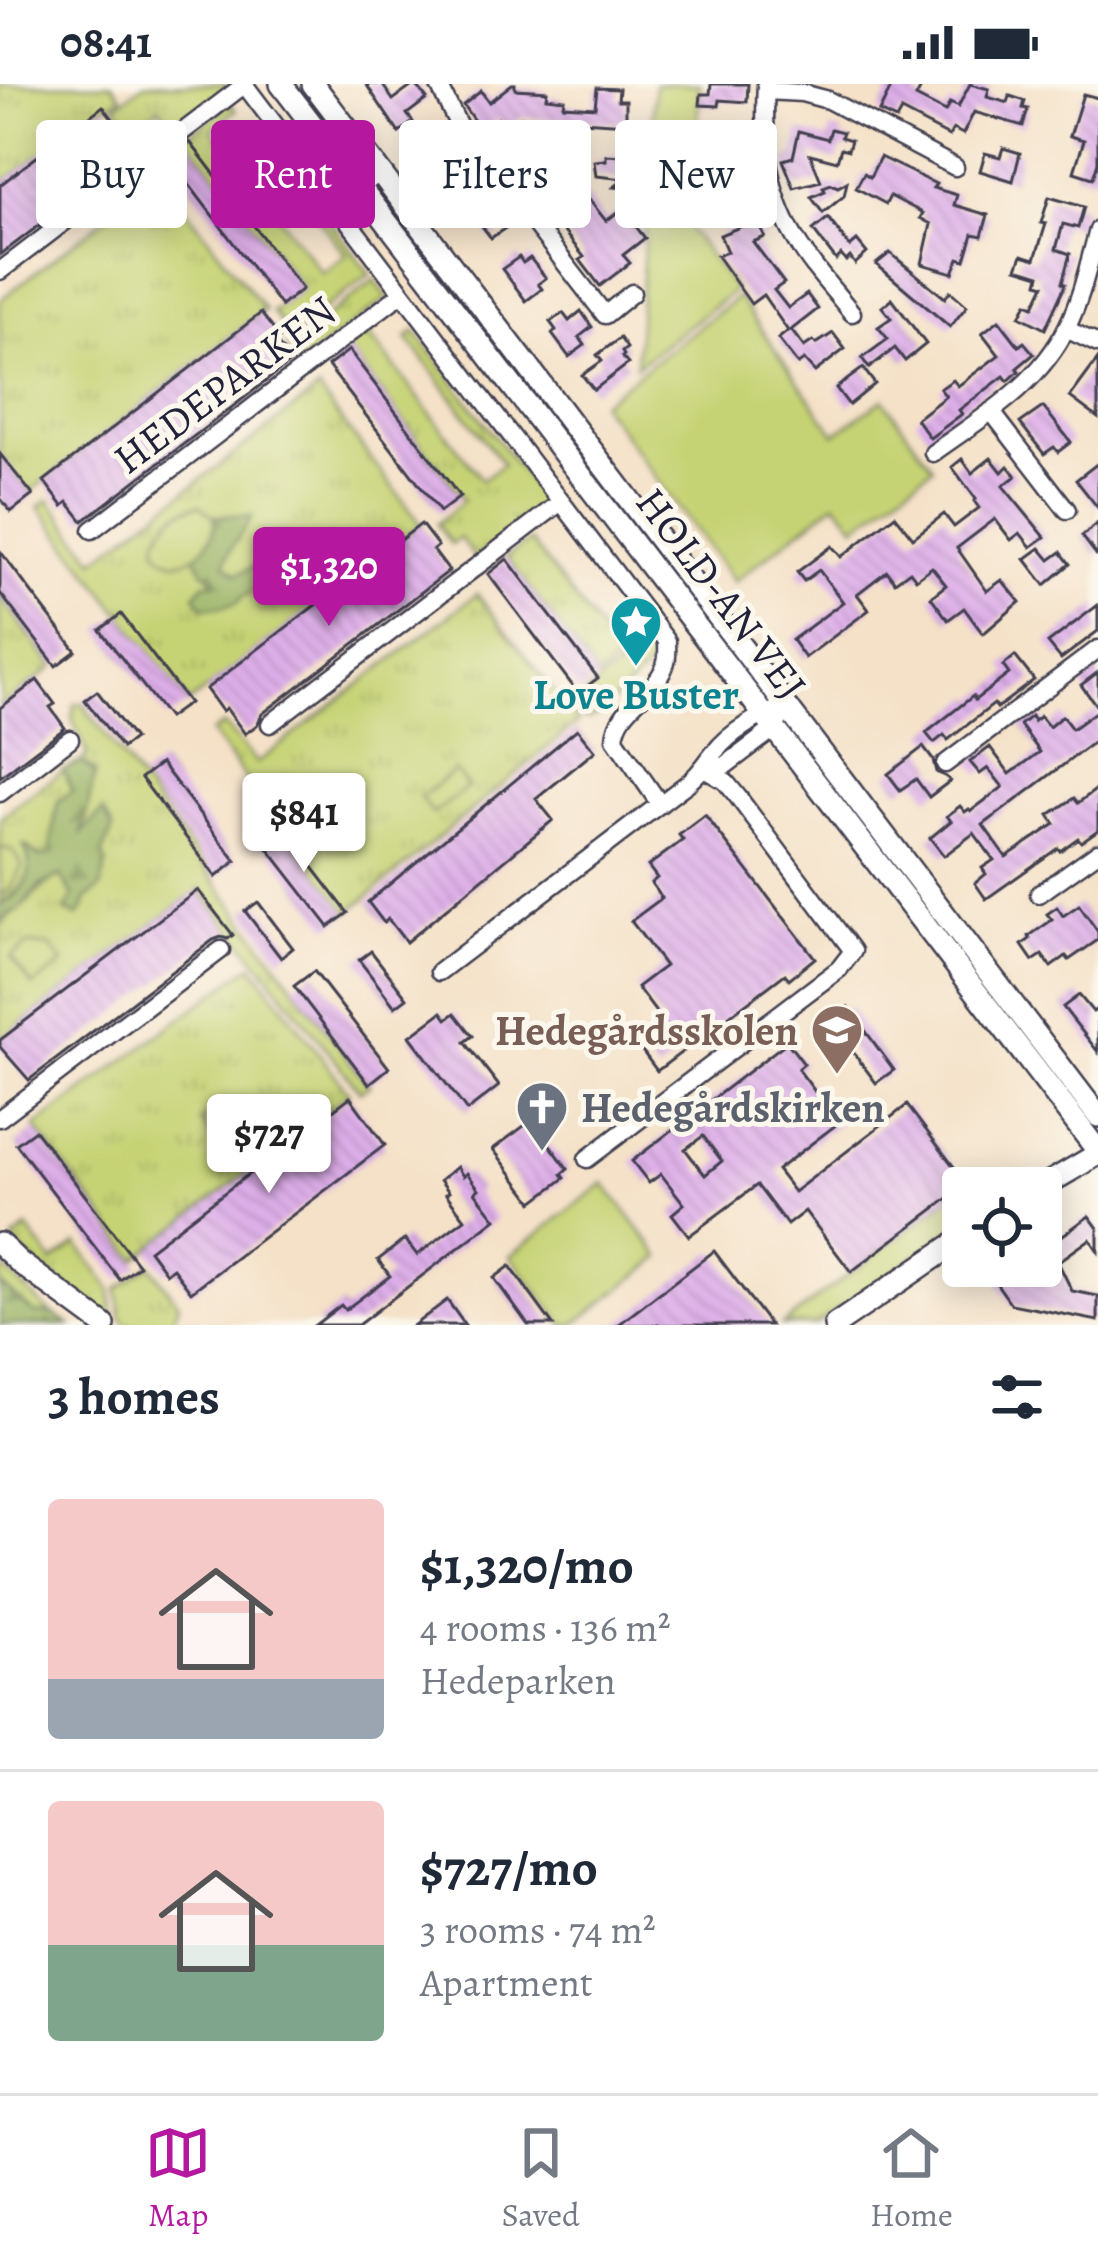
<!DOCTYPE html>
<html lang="en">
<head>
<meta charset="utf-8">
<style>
	body { margin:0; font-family:Alegreya,serif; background:#f6f6f7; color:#1f2937; height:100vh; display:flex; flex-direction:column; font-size:45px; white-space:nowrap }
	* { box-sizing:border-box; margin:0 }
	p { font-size:39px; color:#747a83 }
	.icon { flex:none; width:66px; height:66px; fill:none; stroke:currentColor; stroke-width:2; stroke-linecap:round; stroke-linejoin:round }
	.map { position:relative; height:1241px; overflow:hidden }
	.sheet { display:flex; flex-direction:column; background:#fff; flex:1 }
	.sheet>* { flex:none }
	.banner { position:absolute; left:36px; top:36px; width:1026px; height:108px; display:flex; gap:24px }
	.fabs { position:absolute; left:942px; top:1083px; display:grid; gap:24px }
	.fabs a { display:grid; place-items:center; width:120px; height:120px; border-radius:12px; background:#fff; box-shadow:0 6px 30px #0003; font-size:60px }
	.price { position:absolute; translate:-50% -102px; padding:0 27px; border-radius:12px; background:#fff; color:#222; font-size:39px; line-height:78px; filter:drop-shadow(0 3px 6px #0008) }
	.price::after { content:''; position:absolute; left:50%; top:72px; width:36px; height:27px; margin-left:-18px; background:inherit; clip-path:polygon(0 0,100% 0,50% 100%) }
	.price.active { background:#b5179e; color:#fff }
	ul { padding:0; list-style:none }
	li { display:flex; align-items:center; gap:36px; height:300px; padding:0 48px }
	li+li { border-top:3px solid #e0e1e3 }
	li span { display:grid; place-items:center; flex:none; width:336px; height:240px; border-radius:12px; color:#555 }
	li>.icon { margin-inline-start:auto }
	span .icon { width:144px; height:144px; fill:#fffc; stroke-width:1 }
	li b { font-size:51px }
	h2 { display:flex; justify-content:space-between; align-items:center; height:144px; padding:0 48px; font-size:51px }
	.tag { padding:0 42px; border-radius:12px; background:#fff; box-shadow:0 6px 30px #0003; font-size:42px; line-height:108px }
	.tag.active { background:#b5179e; color:#fff }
	.status { display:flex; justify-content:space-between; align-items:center; height:84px; padding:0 60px; background:#fff; direction:ltr }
	.status svg { height:33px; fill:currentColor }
	.dock { display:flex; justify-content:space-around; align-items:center; height:168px; border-top:3px solid #e0e1e3; background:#fff; font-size:33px; color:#747a83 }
	.dock a { display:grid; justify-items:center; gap:6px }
	.dock .active { color:#b5179e }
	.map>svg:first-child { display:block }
	.grass { fill:url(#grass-tufts); stroke:#747a58; stroke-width:3 }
	.forest { fill:url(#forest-firs); stroke:#5f6c50; stroke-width:3 }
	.green { fill:#c6d374; stroke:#747a58; stroke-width:3 }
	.building { fill:url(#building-back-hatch); fill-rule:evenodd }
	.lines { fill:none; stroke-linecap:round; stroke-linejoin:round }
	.minor-casing { stroke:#423f50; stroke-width:21 }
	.tertiary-casing { stroke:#423f50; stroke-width:26 }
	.minor { stroke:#fff; stroke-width:16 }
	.tertiary { stroke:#fff; stroke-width:21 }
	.labels { text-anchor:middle; stroke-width:10; stroke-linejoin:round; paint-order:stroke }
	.street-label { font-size:42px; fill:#22223b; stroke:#fbf7ec }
	.culture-label { font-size:42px; font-weight:bold; fill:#0d838f; stroke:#fbf7ec }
	.education-label { font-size:42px; font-weight:bold; fill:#785e54; stroke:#fbf7ec; text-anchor:end }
	.worship-label { font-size:42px; font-weight:bold; fill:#5b616d; stroke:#fbf7ec; text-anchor:start }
</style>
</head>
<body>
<div class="status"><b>08:41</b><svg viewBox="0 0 49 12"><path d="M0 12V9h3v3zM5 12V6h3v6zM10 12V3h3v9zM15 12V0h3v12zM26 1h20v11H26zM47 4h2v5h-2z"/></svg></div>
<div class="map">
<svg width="1098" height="1241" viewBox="0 0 1098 1241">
	<defs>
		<pattern id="grass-tufts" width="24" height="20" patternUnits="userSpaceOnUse" patternTransform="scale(3)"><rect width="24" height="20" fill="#c6d374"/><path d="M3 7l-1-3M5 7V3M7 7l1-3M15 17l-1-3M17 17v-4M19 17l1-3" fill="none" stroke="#aab565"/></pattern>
		<pattern id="forest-firs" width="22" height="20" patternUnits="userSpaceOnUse" patternTransform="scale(3)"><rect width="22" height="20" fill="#9cb566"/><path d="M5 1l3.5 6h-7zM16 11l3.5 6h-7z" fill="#7f9355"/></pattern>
		<pattern id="building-back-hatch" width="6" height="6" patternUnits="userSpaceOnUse" patternTransform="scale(3)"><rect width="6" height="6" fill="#ddaee8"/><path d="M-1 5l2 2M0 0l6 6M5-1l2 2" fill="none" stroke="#bd95c8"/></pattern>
	</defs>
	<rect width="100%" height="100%" fill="#fbf7ec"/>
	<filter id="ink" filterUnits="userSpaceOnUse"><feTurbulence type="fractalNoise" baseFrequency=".00833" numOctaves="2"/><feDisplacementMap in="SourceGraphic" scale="24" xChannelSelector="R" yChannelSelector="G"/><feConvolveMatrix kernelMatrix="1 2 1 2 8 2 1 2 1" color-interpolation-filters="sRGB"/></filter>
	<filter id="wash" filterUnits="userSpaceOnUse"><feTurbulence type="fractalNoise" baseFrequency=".004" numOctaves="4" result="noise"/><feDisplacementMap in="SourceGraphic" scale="48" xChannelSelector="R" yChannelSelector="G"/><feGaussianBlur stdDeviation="2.7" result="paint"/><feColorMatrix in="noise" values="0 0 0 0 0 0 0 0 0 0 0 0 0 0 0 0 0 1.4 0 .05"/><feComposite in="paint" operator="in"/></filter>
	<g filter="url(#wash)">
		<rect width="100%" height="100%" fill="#f4e1c7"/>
		<!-- grass -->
		<g class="grass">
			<polygon points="0,0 112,0 122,13 103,23 0,101"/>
			<polygon points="144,0 225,0 228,5 176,45 159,23 132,44 116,21"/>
			<polygon points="230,19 236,26 212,45 322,189 346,171 249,43 255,38 370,190 290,251 272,228 302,204 186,53"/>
			<polygon points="160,92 265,226 29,409 0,371 0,216"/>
			<polygon points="375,196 388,214 300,280 287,263"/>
			<polygon points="365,245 482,396 503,380 407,254 415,247 547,421 476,476 460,454 451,460 437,440 464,416 345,262"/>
			<polygon points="318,306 421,440 189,619 39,423 49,416 95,476"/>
			<polygon points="530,457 616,568 619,574 598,594 506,473"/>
			<polygon points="477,510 578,638 348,829 211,649 224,641 257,679"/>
			<polygon points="0,512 53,583 0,624"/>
			<polygon points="648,558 654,568 652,580 599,631 590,635 583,634 573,620"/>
			<path d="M82 619 109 656 369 1002 360 1007 200 805 0 956V840C8 831 15 830 23 822 37 809 44 800 62 792L73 812 85 817 101 804 106 779 102 772 113 744 103 728 81 752 95 688 81 678 88 670 72 635 75 620Z"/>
			<polygon points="63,686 72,707 58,717 49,771 41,773 25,763 31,777 28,798 0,821 0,734"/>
			<polygon points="252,881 349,1009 136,1175 35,1043"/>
			<polygon points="977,1093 995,1104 963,1104 963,1140 815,1241 782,1241"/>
			<polygon points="27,1144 53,1178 77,1160 110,1204 114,1239 45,1187 15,1160 14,1155"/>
			<polygon points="150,1181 179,1220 171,1241 128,1241 122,1236 117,1206"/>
			<polygon points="0,1182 51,1229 35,1230 0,1200"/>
		</g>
		<!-- forest -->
		<g class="forest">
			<path d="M214 432H252C243 449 230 461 225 480L237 490 260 480 263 489 273 484 270 473 274 458 284 457 288 460 287 466 293 470 292 486 241 514 237 519 220 523H203L195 511 206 498H214L211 491 204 489 195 472C207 462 217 449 214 432Z"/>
			<path d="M81 678 95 689 82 749 103 727 113 744 102 771 106 779 101 804 85 816V822L77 833 65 827 73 812 61 792 40 802 18 827 9 829 0 840V821C27 806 37 789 23 760L39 773 49 771 58 717 72 707 63 686Z"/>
			<polygon points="0,1200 35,1230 51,1229 70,1241 0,1241"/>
		</g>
		<!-- green -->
		<g class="green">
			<polygon points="655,0 700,0 690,146 735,206 636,282"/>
			<polygon points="738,213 835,350 883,315 933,383 856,442 836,418 734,498 600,319"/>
			<path d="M199 421 214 432C219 463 175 497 156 464 159 440 176 426 199 421Z"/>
			<polygon points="455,686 468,703 433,730 420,714"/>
			<path d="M0 764C13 764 17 770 22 782L10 805 0 813Z"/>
			<polygon points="29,860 51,863 63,879 33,902 11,874"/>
			<polygon points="224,1020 240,1042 217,1059 201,1037"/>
			<polygon points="604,1099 661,1173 574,1241 564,1241 510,1172"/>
		</g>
		<g id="blocks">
			<!-- building -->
			<g class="building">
				<polygon points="366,0 382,0 393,16 415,0 427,15 407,30 413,38 399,49"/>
				<polygon points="512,0 515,0 515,5 547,7 546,13 564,15 563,21 595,23 597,4 619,5 618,16 626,16 626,40 521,33 506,46 498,35 482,48 463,21 481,7 489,18"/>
				<polygon points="711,0 748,0 747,18 720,16 719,22 700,21 701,10 710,10"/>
				<polygon points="893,0 923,0 916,13 945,28 950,19 958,23 970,0 989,5 987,13 1008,19 1010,12 1025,17 1023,24 1028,25 1023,42 974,28 963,50 953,45 949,52 901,27 896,36 879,28"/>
				<polygon points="1083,10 1098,14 1098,78 1093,94 1074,88 1084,56 1070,52"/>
				<polygon points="103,22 131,59 135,56 141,64 0,171 0,101"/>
				<polygon points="831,45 843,48 841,53 851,56 848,66 841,64 837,77 810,70 821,97 794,104 783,76 793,73 799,47 828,55"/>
				<polygon points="718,46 744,48 742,76 753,115 714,125 709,105 730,99 724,78 712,77 713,66 717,66"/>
				<polygon points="537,52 548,66 560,56 570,69 554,81 570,102 575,98 606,137 622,125 645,154 623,171 630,179 600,202 580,176 584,173 561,144 579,130 563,110 542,126 531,112 535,108 507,76"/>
				<polygon points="447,57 461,74 454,79 507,143 491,154 472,129 466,133 445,104 441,105 420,78"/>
				<polygon points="623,57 639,58 638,105 614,103 625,95 596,92 594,77 606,76 606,71 622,72"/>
				<polygon points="190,58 302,205 281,222 169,74"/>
				<polygon points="1003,64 1020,69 1013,97 980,87 985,69 1000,73"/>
				<polygon points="880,73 936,100 933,104 957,111 954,121 988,131 982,152 973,150 965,176 959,174 953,189 922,180 931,140 920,134 923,129 890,112 886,120 856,104 864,89 870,93"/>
				<polygon points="847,98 844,112 823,129 811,113 825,107 823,103 831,100 838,103"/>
				<polygon points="1049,113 1084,123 1078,144 1063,140 1056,165 1070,170 1062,199 1065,200 1063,206 1045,245 1020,232 1027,219 1034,222 1044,201 1038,199 1040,191 1017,184 1022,171 1035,175 1046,140 1041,139"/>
				<polygon points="828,134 850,163 857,157 867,169 855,180 850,173 846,177 841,171 836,176 813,146"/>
				<polygon points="757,136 765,153 753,158 784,199 774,206 788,224 807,210 818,225 791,246 804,263 813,257 816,260 833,249 845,265 815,288 804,276 798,280 795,277 778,255 788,247 763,211 751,220 717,172 727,168 720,151"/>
				<polygon points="890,169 945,214 950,207 967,222 950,243 876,180"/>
				<polygon points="519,173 523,179 530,174 546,194 538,200 542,205 526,217 502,185"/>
				<polygon points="892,215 926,260 905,277 895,264 869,284 862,274 888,255 878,243 891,234 882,223"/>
				<polygon points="581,227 592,243 579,253 585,261 569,273 552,250 556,246 550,238 563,229 569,237"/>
				<polygon points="261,229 280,254 275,257 291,278 83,437 68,418 63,422 44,397"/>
				<polygon points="999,236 1019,262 1024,258 1034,270 1017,284 1019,287 1008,297 1004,292 959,326 962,330 930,354 916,335 946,312 940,305 953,296 958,302 999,271 982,249"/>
				<polygon points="620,254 627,264 622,268 624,271 622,273 628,280 594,306 582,291 602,277 597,271"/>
				<polygon points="349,266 460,413 440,428 328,282"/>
				<polygon points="1098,275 1098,334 1070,313"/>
				<polygon points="863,284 875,300 849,321 836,304"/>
				<polygon points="1043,323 1071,358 1058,368 1054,363 1044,370 1020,339"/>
				<polygon points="0,370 33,411 11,428 0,414"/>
				<polygon points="991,374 1002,388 1008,382 1016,392 1003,402 1045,453 1031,463 1020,449 1011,456 995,435 957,464 987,507 1002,496 1020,518 983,550 964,524 948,536 931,513 946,501 932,483 916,495 910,487 895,498 887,487 857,510 869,526 805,574 792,556 843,518 819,486 804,497 797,488 832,462 841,473 895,431 913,454 944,430 954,443 979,424 974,417 976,415 952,383 962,375 972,389"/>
				<polygon points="1098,379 1098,424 1076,396"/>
				<polygon points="1098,439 1098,473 1082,452"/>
				<polygon points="421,440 438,462 433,466 449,487 262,630 257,641 245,650 226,624 222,627 206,605"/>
				<polygon points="1040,464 1050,476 1061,468 1070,480 1045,501 1025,475"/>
				<polygon points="0,467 76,567 56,582 0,509"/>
				<polygon points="507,475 598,594 578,609 488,490"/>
				<polygon points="1098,521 1098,547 1061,575 1048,559"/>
				<polygon points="121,530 189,619 168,634 100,546"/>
				<polygon points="1015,572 1034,596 997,624 994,620 948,656 944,651 934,659 926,649 973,612 975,616 1009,590 1003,582"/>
				<polygon points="1098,588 1098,624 1081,601"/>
				<polygon points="37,596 55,620 50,623 65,644 0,693 0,624"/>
				<polygon points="97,607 134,655 122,664 85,616"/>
				<polygon points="1098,626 1098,655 983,741 1006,773 1055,740 1049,731 1074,714 1078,719 1098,704 1098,746 1081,758 1078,754 1060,767 1058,764 986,815 975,799 986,790 982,784 994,776 974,749 944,772 930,754 951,737 947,732 960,722 965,728 969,725 971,727 1003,703 988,684 980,690 970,678 990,663 1010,690 1040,668 1020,641 1031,632 1034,637 1040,632 1049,643 1062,632 1072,645"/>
				<polygon points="577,645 595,667 536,715 553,736 406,858 388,835 384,839 368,818"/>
				<polygon points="923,663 933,676 936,688 946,693 950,697 929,713 916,695 900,706 888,690"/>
				<polygon points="161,679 236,777 216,793 141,694"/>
				<polygon points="705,731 815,874 789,895 785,890 657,987 637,960 664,939 637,903 665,882 631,837 662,814 651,799 657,794 648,782 683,756 679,751"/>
				<polygon points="279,739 348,829 329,843 260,754"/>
				<polygon points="198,806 233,851 228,855 221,853 213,856 29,996 0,963 0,956"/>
				<polygon points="258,818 293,864 281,874 245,827"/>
				<polygon points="1079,821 1098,848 1098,856 1069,876 1066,872 1051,883 1042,871 1033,877 1022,861 1030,855 1029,852 1052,836 1047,830 1057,823 1063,832"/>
				<polygon points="371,867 407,914 395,923 359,876"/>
				<polygon points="314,887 389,984 369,1000 294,902"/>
				<polygon points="1079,911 1093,928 1098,924 1098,968 1063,923"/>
				<polygon points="848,923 894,986 876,999 830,937"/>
				<polygon points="442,928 447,935 455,929 473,952 465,958 499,1002 467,1027 410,952"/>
				<path d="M787 958 804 980 798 985 822 1017 828 1012 845 1034 777 1086 794 1108 907 1021 967 1100 851 1188 805 1127 787 1141 757 1101 689 1152 672 1130 684 1120 661 1090 649 1099 632 1077ZM703 1052 722 1077 705 1091 685 1065Z"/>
				<polygon points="350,1013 385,1061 191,1208 173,1184 166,1189 149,1166"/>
				<polygon points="544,1027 556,1044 544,1053 568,1085 562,1090 565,1094 533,1118 493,1065"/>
				<polygon points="35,1046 139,1182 120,1196 16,1060"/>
				<polygon points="457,1083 463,1092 467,1089 479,1105 475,1108 496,1135 358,1241 315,1241 341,1221 345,1226 390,1192 378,1176 405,1155 417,1171 465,1135 446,1110 449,1108 440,1096"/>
				<polygon points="1089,1132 1098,1144 1098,1167 1090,1155 1058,1178 1072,1207 1098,1212 1098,1237 1011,1220 997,1200 1021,1182 1041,1182 1041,1167"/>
				<polygon points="714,1167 770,1241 618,1241"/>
				<polygon points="510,1182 553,1241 528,1241 494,1194"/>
				<polygon points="447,1216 465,1241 414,1241"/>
			</g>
		</g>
	</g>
	<g filter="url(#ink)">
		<use href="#blocks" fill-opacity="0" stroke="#423f50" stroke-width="3"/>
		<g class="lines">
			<!-- minor casing -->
			<g class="minor-casing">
				<g id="minor">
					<path d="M244 0 667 557C667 564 668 572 666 578 658 610 617 620 615 655L660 720"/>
					<polyline points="438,0 459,42 605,231 632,209"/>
					<path d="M766 0C763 54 766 106 795 154 810 181 833 205 852 229"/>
					<polyline points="766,7 802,9 828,16 955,83"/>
					<polyline points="335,122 380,88"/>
					<polyline points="0,187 244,1"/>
					<polyline points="1066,245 1098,260"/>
					<polyline points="991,327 1067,426"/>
					<path d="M933 369C983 333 1039 301 1067 243 1082 213 1089 178 1098 146"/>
					<polyline points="92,446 401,210"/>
					<polyline points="270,640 561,418"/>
					<polyline points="945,680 1098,565"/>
					<polyline points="704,685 726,681 775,644 780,634"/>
					<polyline points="0,709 70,655"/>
					<polyline points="1039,810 1098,768"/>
					<path d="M439 888 689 698C703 686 703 682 714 669 729 649 761 629 786 623"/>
					<polyline points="0,1034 221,866"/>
					<polyline points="587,1075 839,885 853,867 738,713 725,697 704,685"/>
				</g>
			</g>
			<!-- tertiary casing -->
			<g class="tertiary-casing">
				<g id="tertiary">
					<polyline points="281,0 1098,1067"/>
					<polyline points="313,0 1098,1032"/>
					<polyline points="1040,1104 1098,1070"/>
					<polyline points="0,1160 20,1179 104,1241"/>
					<polyline points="835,1241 963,1154"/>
				</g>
			</g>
			<!-- minor -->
			<use href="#minor" class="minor"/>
			<!-- tertiary -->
			<use href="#tertiary" class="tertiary"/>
		</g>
	</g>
	<!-- icons -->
	<defs>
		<g id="sight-pin" transform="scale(2.7)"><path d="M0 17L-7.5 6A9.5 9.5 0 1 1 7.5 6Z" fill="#0f9aa8" stroke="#fbf7ec"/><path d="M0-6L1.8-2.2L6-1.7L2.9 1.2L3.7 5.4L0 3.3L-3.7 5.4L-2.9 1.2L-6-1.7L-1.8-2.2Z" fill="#fff"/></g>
		<g id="school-pin" transform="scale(2.7)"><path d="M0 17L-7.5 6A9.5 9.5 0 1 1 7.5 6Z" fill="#8d6e63" stroke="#fbf7ec"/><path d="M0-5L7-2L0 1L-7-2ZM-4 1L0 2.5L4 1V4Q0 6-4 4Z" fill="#fff"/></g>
		<g id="church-pin" transform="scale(2.7)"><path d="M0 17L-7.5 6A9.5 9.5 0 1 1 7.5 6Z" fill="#6b7280" stroke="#fbf7ec"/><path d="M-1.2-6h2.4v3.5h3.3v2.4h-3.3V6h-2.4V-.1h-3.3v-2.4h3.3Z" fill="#fff"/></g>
	</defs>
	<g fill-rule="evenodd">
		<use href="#sight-pin" x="636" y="538"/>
		<use href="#school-pin" x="837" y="946"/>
		<use href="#church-pin" x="542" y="1023"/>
	</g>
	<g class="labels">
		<!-- street labels -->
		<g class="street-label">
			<text transform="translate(224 300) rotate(-37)" y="15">HEDEPARKEN</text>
			<text transform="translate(722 509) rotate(53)" y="15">HOLD-AN VEJ</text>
		</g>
		<!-- culture labels -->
		<g class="culture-label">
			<text x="636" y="625">Love Buster</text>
		</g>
		<!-- education labels -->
		<g class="education-label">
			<text x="798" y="961">Hedegårdsskolen</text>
		</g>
		<!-- worship labels -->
		<g class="worship-label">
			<text x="581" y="1038">Hedegårdskirken</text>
		</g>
	</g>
</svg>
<div class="fabs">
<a><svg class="icon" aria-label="locate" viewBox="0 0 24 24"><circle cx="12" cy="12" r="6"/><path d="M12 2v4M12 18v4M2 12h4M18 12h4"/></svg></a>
</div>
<b class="price active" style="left:329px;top:545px">$1,320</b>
<b class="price" style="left:304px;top:791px">$841</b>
<b class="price" style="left:269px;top:1112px">$727</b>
<div class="banner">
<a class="tag">Buy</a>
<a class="tag active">Rent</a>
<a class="tag">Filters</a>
<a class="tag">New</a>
</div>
</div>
<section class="sheet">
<h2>3 homes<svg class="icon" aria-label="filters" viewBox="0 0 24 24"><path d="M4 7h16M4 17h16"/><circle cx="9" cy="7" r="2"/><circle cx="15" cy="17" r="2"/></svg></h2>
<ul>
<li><span style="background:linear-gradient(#f6c9c9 75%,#9aa5b1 0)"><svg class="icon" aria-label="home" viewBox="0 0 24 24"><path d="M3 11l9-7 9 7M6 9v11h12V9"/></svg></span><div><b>$1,320/mo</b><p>4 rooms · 136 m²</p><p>Hedeparken</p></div></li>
<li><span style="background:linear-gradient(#f6c9c9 60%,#7fa58c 0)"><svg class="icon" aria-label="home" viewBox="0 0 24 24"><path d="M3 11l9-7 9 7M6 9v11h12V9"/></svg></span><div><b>$727/mo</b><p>3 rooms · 74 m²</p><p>Apartment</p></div></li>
</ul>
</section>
<nav class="dock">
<a class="active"><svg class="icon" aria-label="map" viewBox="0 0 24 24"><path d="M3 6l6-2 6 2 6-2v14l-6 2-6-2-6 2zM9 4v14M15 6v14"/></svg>Map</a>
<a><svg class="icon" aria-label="saved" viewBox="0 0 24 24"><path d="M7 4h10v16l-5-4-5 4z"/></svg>Saved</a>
<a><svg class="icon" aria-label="home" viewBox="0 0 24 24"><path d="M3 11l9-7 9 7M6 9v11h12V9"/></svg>Home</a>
</nav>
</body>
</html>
